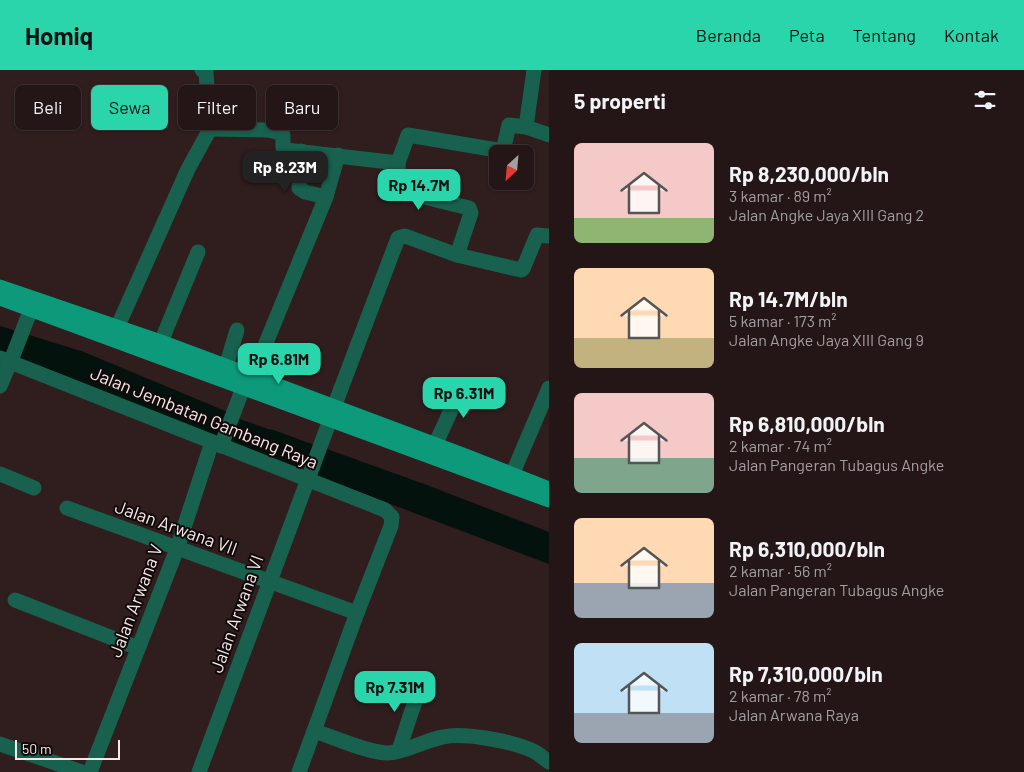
<!DOCTYPE html>
<html lang="id">
<head>
<meta charset="utf-8">
<style>
	body { margin:0; font-family:Barlow,sans-serif; background:#302323; color:#f1f3f6; height:100vh; display:flex; flex-direction:column; font-size:19px; white-space:nowrap }
	* { box-sizing:border-box; margin:0 }
	p { font-size:16px; color:#a39fa1 }
	.icon { flex:none; width:28px; height:28px; fill:none; stroke:currentColor; stroke-width:2; stroke-linecap:round; stroke-linejoin:round }
	.map { position:relative; flex:1; overflow:hidden }
	.details { display:flex; flex-direction:column; background:#241616; width:475px }
	.details>* { flex:none }
	.guide { position:absolute; left:15px; top:15px; width:459px; height:45px; display:flex; gap:10px }
	.needle { width:32px; rotate:206deg }
	.tools { position:absolute; left:489px; top:75px; display:grid; gap:10px }
	.tools a { display:grid; place-items:center; width:45px; height:45px; border-radius:8px; background:#241616; box-shadow:0 1px 4px #0004,0 0 0 1px #413535; font-size:25px }
	.scale { position:absolute; left:15px; bottom:12px; width:105px; box-sizing:border-box; padding-left:5px; border:2px solid #f5e8e8; border-top:0; font-size:14px; line-height:18px; white-space:nowrap; color:#f5e8e8; -webkit-text-stroke:4px #120a0a; paint-order:stroke }
	.price { position:absolute; translate:-50% -42px; padding:0 11px; border-radius:10px; background:#2ad5ac; color:#111; font-size:16px; line-height:32px; filter:drop-shadow(0 1px 2px #0008) }
	.price::after { content:''; position:absolute; left:50%; top:30px; width:15px; height:11px; margin-left:-8px; background:inherit; clip-path:polygon(0 0,100% 0,50% 100%) }
	.price.current { background:#222; color:#fff }
	ul { padding:0; list-style:none }
	li { display:flex; align-items:center; gap:15px; height:125px; padding:0 25px }
	li span { display:grid; place-items:center; flex:none; width:140px; height:100px; border-radius:8px; color:#555 }
	li>.icon { margin-inline-start:auto }
	span .icon { width:60px; height:60px; fill:#fffc; stroke-width:1 }
	li b { font-size:21px }
	h2 { display:flex; justify-content:space-between; align-items:center; height:60px; padding:0 25px; font-size:21px }
	.pill { padding:0 18px; border-radius:8px; background:#241616; box-shadow:0 1px 4px #0004,0 0 0 1px #413535; font-size:18px; line-height:45px }
	.pill.current { background:#2ad5ac; color:#111 }
	header { display:flex; align-items:center; gap:30px; box-sizing:border-box; height:70px; padding:0 25px; background:#2ad5ac; color:#111 }
	header strong { font-size:24px }
	nav { display:flex; gap:28px; margin-inline-start:auto; font-size:18px }
	main { display:flex; flex:1; min-height:0 }
	.map>svg:first-child { display:block }
	.water { fill:#04120d }
	.lines { fill:none; stroke-linecap:round; stroke-linejoin:round }
	.river { stroke:#04120d; stroke-width:25 }
	.minor { stroke:#17614e; stroke-width:15 }
	.major { stroke:#0c9a7b; stroke-width:15 }
	.labels { text-anchor:middle; stroke-width:4; stroke-linejoin:round; paint-order:stroke }
	.street-label { font-size:18px; fill:#f5e8e8; stroke:#120a0a }
</style>
</head>
<body>
<header>
<strong>Homiq</strong>
<nav><a>Beranda</a><a>Peta</a><a>Tentang</a><a>Kontak</a></nav>
</header>
<main>
<div class="map">
<svg width="549" height="702" viewBox="0 0 549 702">
	<rect width="100%" height="100%" fill="#301d1e"/>
	<!-- water -->
	<g class="water">
		<polygon points="0,256 84,282 230,343 220,368 0,282"/>
		<polygon points="237,348 307,373 296,400 229,371"/>
		<polygon points="324,378 424,414 549,462 549,494 314,405"/>
	</g>
	<g class="lines">
		<!-- river -->
		<polyline class="river" points="270,372 340,398"/>
		<!-- minor -->
		<g class="minor">
			<polyline points="202,0 206,2 210,59"/>
			<polyline points="526,57 534,0"/>
			<polyline points="210,59 268,60 281,63 283,65 283,78 286,80 398,93 408,65 503,81 509,55 526,57 549,65"/>
			<polyline points="301,81 299,118 305,122 326,127"/>
			<polyline points="398,93 399,116 404,122 469,138 471,143 457,185"/>
			<polyline points="117,258 188,99 210,59"/>
			<polyline points="161,272 198,182"/>
			<polyline points="0,288 385,440 392,447 391,456 357,543 299,702"/>
			<polyline points="226,297 237,260"/>
			<polyline points="252,307 326,127 338,85"/>
			<polyline points="0,316 12,288 31,239"/>
			<polyline points="334,337 398,168 405,166 457,185 521,200 523,199 537,165 549,166"/>
			<polyline points="435,375 459,323"/>
			<polyline points="221,376 243,318"/>
			<polyline points="0,404 34,418"/>
			<polyline points="512,405 549,318"/>
			<polyline points="67,438 357,543"/>
			<polyline points="15,530 138,578"/>
			<path d="M314 661C334 667 368 683 388 683 407 682 425 670 443 667 465 662 518 672 537 683 541 686 545 689 549 692"/>
			<polyline points="0,674 82,702"/>
			<polyline points="399,680 410,646 421,615"/>
			<polyline points="90,702 177,479 212,372"/>
			<polyline points="199,702 330,350"/>
		</g>
		<!-- major -->
		<g class="major">
			<polyline points="0,217 161,272 468,387 549,419"/>
			<polyline points="0,228 549,430"/>
		</g>
	</g>
	<g class="labels">
		<!-- street labels -->
		<g class="street-label">
			<text transform="translate(204 348) rotate(22)" y="6">Jalan Jembatan Gambang Raya</text>
			<text transform="translate(176 458) rotate(20)" y="6">Jalan Arwana VII</text>
			<text transform="translate(136 531) rotate(-69)" y="6">Jalan Arwana V</text>
			<text transform="translate(237 544) rotate(-70)" y="6">Jalan Arwana VI</text>
		</g>
	</g>
</svg>
<div class="tools">
<a><svg class="needle" viewBox="-14 -14 28 28"><path d="M0-13l5 13h-10z" fill="#e53935"/><path d="M0 13l5-13h-10z" fill="#a39fa1"/></svg></a>
</div>
<div class="scale">50 m</div>
<b class="price current" style="left:285px;top:123px">Rp 8.23M</b>
<b class="price" style="left:419px;top:141px">Rp 14.7M</b>
<b class="price" style="left:279px;top:315px">Rp 6.81M</b>
<b class="price" style="left:464px;top:349px">Rp 6.31M</b>
<b class="price" style="left:395px;top:643px">Rp 7.31M</b>
<div class="guide">
<a class="pill">Beli</a>
<a class="pill current">Sewa</a>
<a class="pill">Filter</a>
<a class="pill">Baru</a>
</div>
</div>
<section class="details">
<h2>5 properti<svg class="icon" aria-label="filters" viewBox="0 0 24 24"><path d="M4 7h16M4 17h16"/><circle cx="9" cy="7" r="2"/><circle cx="15" cy="17" r="2"/></svg></h2>
<ul>
<li><span style="background:linear-gradient(#f6c9c9 75%,#8fb573 0)"><svg class="icon" aria-label="home" viewBox="0 0 24 24"><path d="M3 11l9-7 9 7M6 9v11h12V9"/></svg></span><div><b>Rp 8,230,000/bln</b><p>3 kamar · 89 m²</p><p>Jalan Angke Jaya XIII Gang 2</p></div></li>
<li><span style="background:linear-gradient(#ffd9b3 70%,#c2b280 0)"><svg class="icon" aria-label="home" viewBox="0 0 24 24"><path d="M3 11l9-7 9 7M6 9v11h12V9"/></svg></span><div><b>Rp 14.7M/bln</b><p>5 kamar · 173 m²</p><p>Jalan Angke Jaya XIII Gang 9</p></div></li>
<li><span style="background:linear-gradient(#f6c9c9 65%,#7fa58c 0)"><svg class="icon" aria-label="home" viewBox="0 0 24 24"><path d="M3 11l9-7 9 7M6 9v11h12V9"/></svg></span><div><b>Rp 6,810,000/bln</b><p>2 kamar · 74 m²</p><p>Jalan Pangeran Tubagus Angke</p></div></li>
<li><span style="background:linear-gradient(#ffd9b3 65%,#9aa5b1 0)"><svg class="icon" aria-label="home" viewBox="0 0 24 24"><path d="M3 11l9-7 9 7M6 9v11h12V9"/></svg></span><div><b>Rp 6,310,000/bln</b><p>2 kamar · 56 m²</p><p>Jalan Pangeran Tubagus Angke</p></div></li>
<li><span style="background:linear-gradient(#bfe0f5 70%,#9aa5b1 0)"><svg class="icon" aria-label="home" viewBox="0 0 24 24"><path d="M3 11l9-7 9 7M6 9v11h12V9"/></svg></span><div><b>Rp 7,310,000/bln</b><p>2 kamar · 78 m²</p><p>Jalan Arwana Raya</p></div></li>
</ul>
</section>
</main>
</body>
</html>
